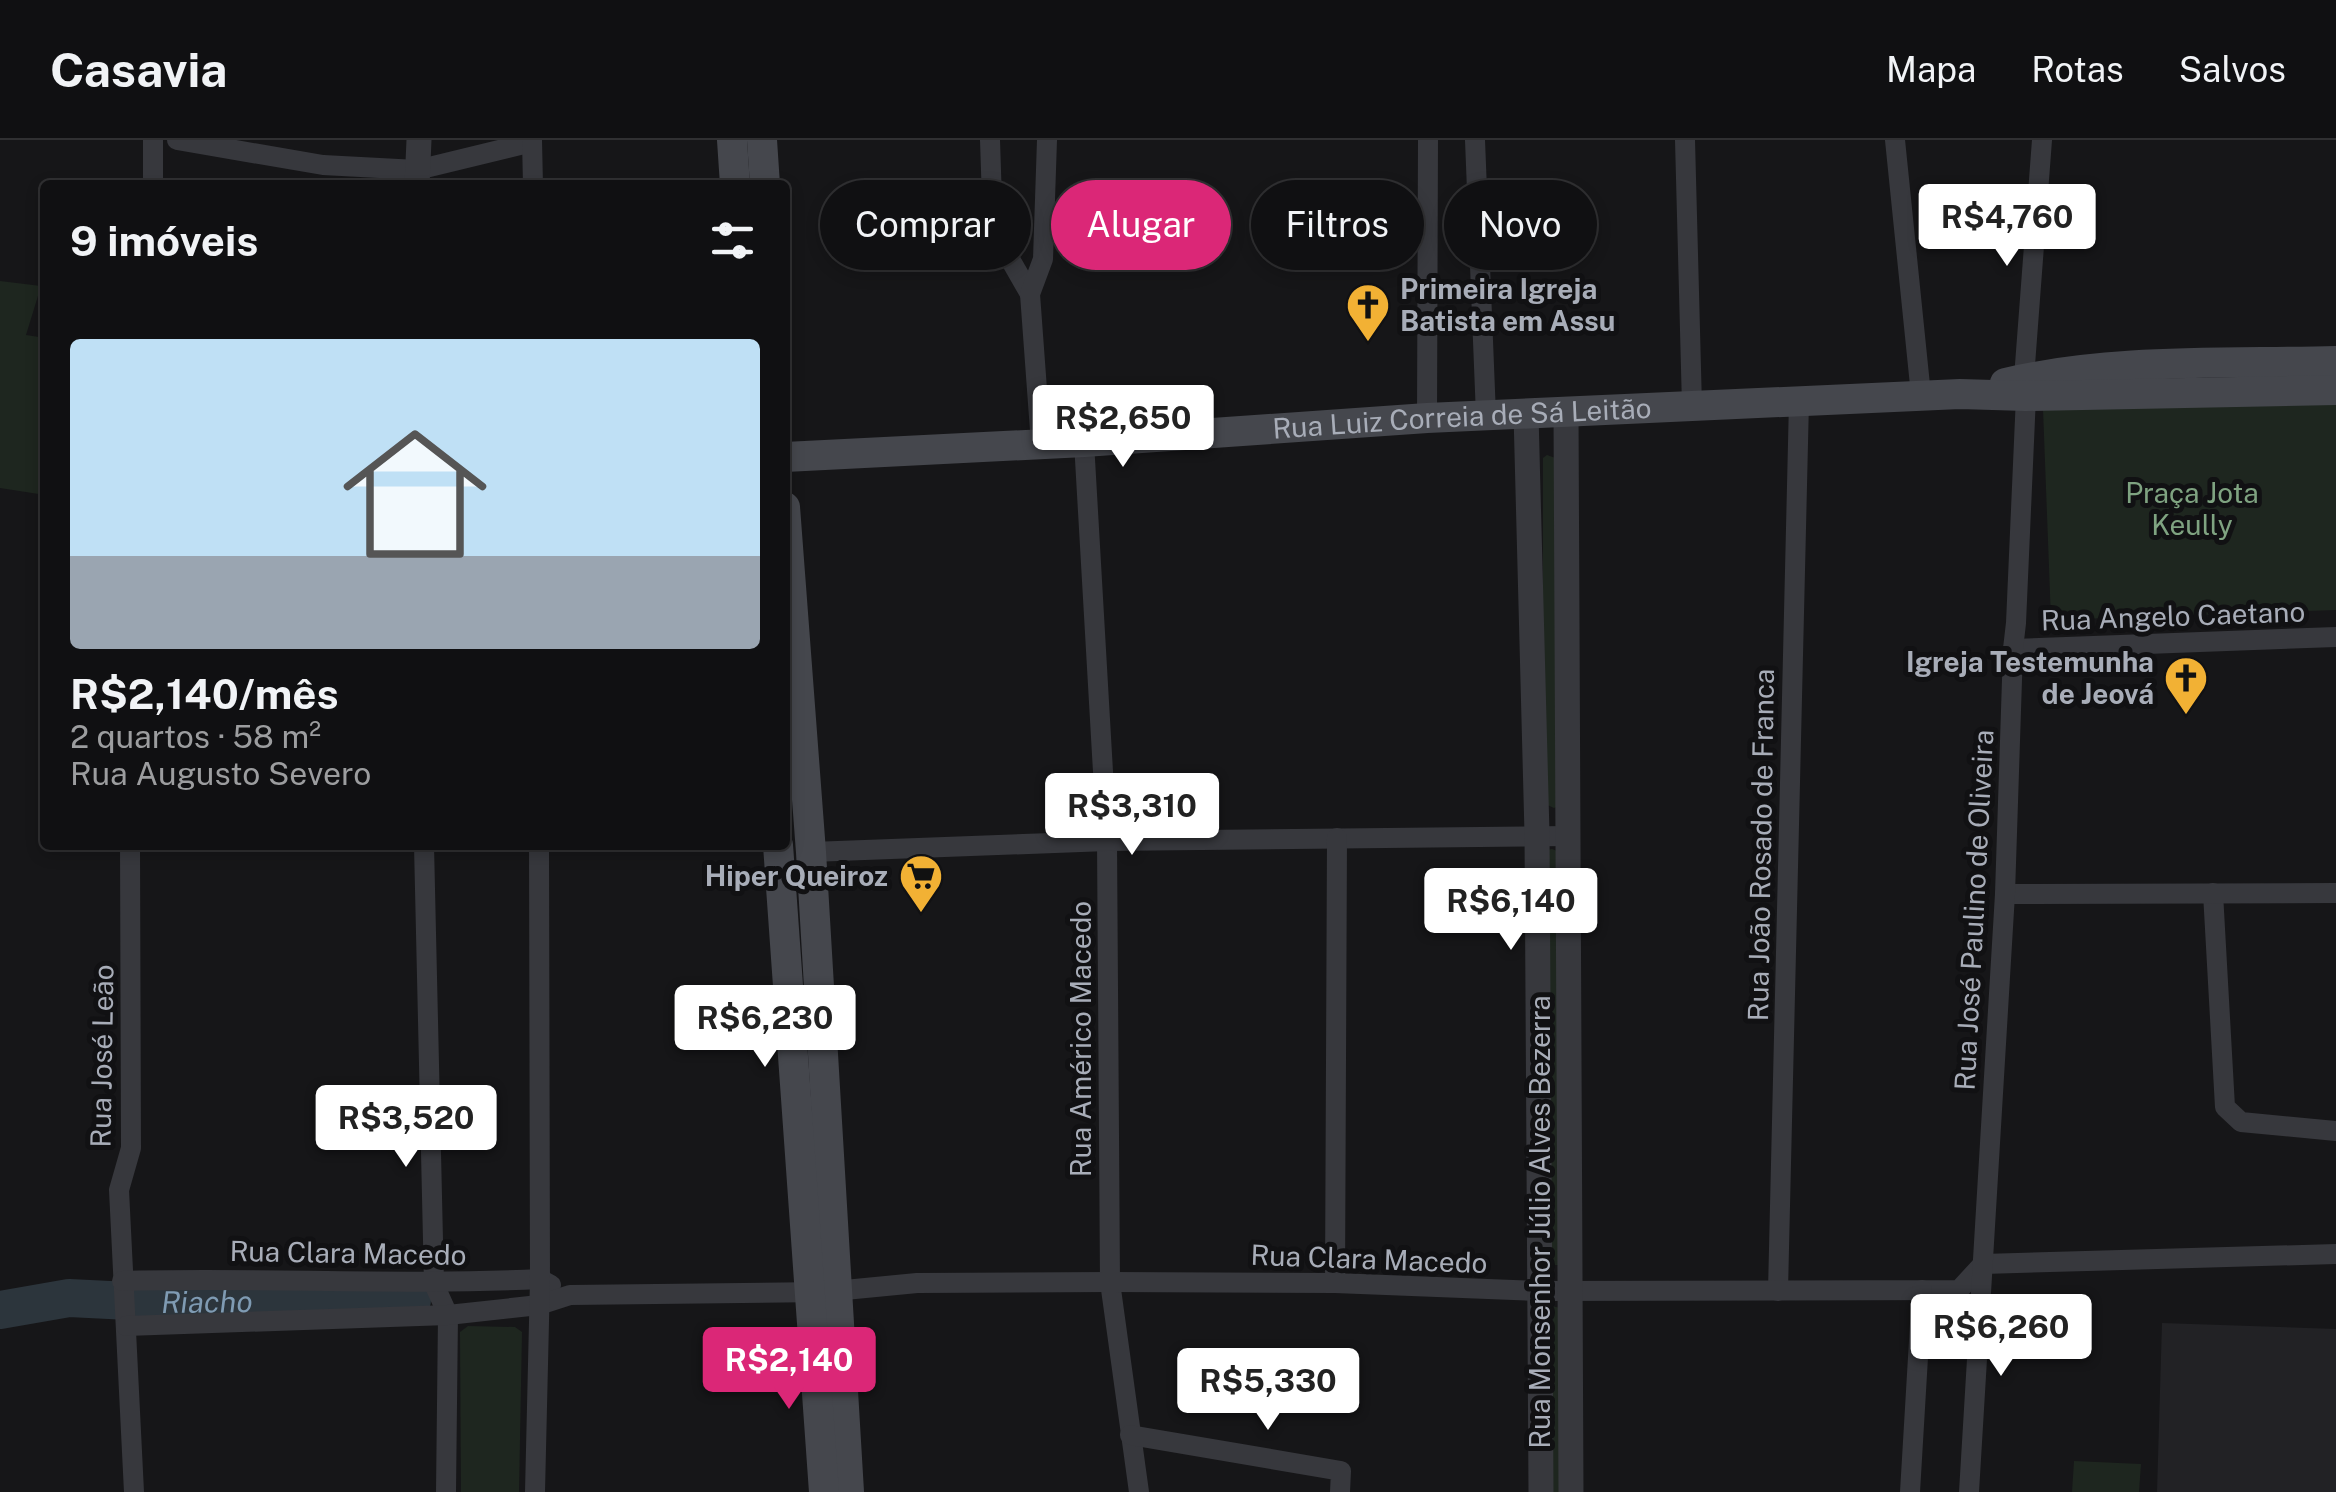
<!DOCTYPE html>
<html lang="pt">
<head>
<meta charset="utf-8">
<style>
	body { margin:0; font-family:"Public Sans",sans-serif; background:#1e1e20; color:#f1f3f6; height:100vh; display:flex; flex-direction:column; font-size:38px; white-space:nowrap }
	* { box-sizing:border-box; margin:0 }
	p { font-size:32px; color:#9c9d9f }
	.icon { flex:none; width:55px; height:55px; fill:none; stroke:currentColor; stroke-width:2; stroke-linecap:round; stroke-linejoin:round }
	.map { position:relative; flex:1; overflow:hidden }
	.details { position:absolute; left:40px; top:40px; width:750px; height:670px; display:flex; flex-direction:column; background:#101012; border-radius:10px; box-shadow:0 5px 15px #0003,0 0 0 2px #303032 }
	.details>* { flex:none }
	.banner { position:absolute; left:820px; top:40px; width:950px; height:90px; display:flex; gap:20px }
	.price { position:absolute; translate:-50% -85px; padding:0 22px; border-radius:10px; background:#fff; color:#222; font-size:32px; line-height:65px; filter:drop-shadow(0 2px 5px #0008) }
	.price::after { content:''; position:absolute; left:50%; top:60px; width:30px; height:22px; margin-left:-15px; background:inherit; clip-path:polygon(0 0,100% 0,50% 100%) }
	.price.current { background:#db2777; color:#fff }
	ul { padding:0; list-style:none }
	li { display:grid; align-content:center; gap:20px; height:530px; padding:0 30px }
	li span { display:grid; place-items:center; height:310px; border-radius:10px; color:#555 }
	li>.icon { margin-inline-start:auto }
	span .icon { width:180px; height:180px; fill:#fffc; stroke-width:1 }
	li b { font-size:42px }
	h2 { display:flex; justify-content:space-between; align-items:center; height:120px; padding:0 30px; font-size:42px }
	.chip { padding:0 35px; border-radius:45px; background:#101012; box-shadow:0 5px 15px #0003,0 0 0 2px #303032; font-size:35px; line-height:90px }
	.chip.current { background:#db2777; color:#fff }
	header { display:flex; align-items:center; gap:60px; box-sizing:border-box; height:140px; padding:0 50px; background:#101012; border-bottom:2px solid #303032 }
	header strong { font-size:48px }
	nav { display:flex; gap:55px; margin-inline-start:auto; font-size:35px }
	.map>svg:first-child { display:block }
	.built { fill:#222225 }
	.green { fill:#1e261f }
	.lines { fill:none; stroke-linecap:round; stroke-linejoin:round }
	.river { stroke:#2c353c; stroke-width:38 }
	.minor { stroke:#37383d; stroke-width:20 }
	.tertiary { stroke:#37383d; stroke-width:25 }
	.secondary { stroke:#45474d; stroke-width:30 }
	.labels { text-anchor:middle; stroke-width:10; stroke-linejoin:round; paint-order:stroke }
	.poi-label { font-size:28px; font-weight:bold; fill:#a8adb8; stroke:#111113; text-anchor:end }
	.street-label { font-size:28px; fill:#a8adb8; stroke:#111113 }
	.park-label { font-size:28px; fill:#7fa381; stroke:#111113 }
	.water-label { font-size:30px; font-style:italic; fill:#7f9bb3; stroke:#111113 }
</style>
</head>
<body>
<header>
<strong>Casavia</strong>
<nav><a>Mapa</a><a>Rotas</a><a>Salvos</a></nav>
</header>
<div class="map">
<svg width="2336" height="1352" viewBox="0 0 2336 1352">
	<rect width="100%" height="100%" fill="#161618"/>
	<!-- built -->
	<polygon class="built" points="2162,1183 2336,1189 2336,1352 2157,1352"/>
	<!-- green -->
	<g class="green">
		<polygon points="0,141 41,146 26,195 45,198 45,355 0,348"/>
		<polygon points="2336,259 2336,470 2051,480 2043,269"/>
		<polygon points="1547,315 1558,319 1559,666 1554,668 1543,663 1543,318"/>
		<polygon points="1552,709 1560,712 1561,1125 1550,1125 1547,710"/>
		<polygon points="1551,1166 1561,1168 1564,1352 1548,1352"/>
		<polygon points="468,1186 515,1187 522,1192 519,1352 461,1352 460,1192"/>
		<polygon points="2074,1321 2141,1324 2139,1352 2072,1352"/>
	</g>
	<g class="lines">
		<!-- river -->
		<path class="river" id="s1" d="M0 1170 69 1158 170 1163 412 1160"/>
		<!-- minor -->
		<g class="minor">
			<polyline points="177,0 323,25 417,30 532,2"/>
			<polyline points="532,0 533,45"/>
			<polyline points="990,0 992,61 999,100 1030,154"/>
			<polyline points="1475,0 1486,276"/>
			<polyline points="1685,0 1692,266"/>
			<polyline points="1895,0 1921,255"/>
			<polyline points="153,45 153,0"/>
			<polyline points="1427,278 1428,0"/>
			<polyline points="1084,302 1107,701 1110,1142 1139,1352"/>
			<polyline points="1041,304 1030,154 1043,119 1047,0"/>
			<polyline points="2013,509 2336,497"/>
			<polyline points="130,705 131,1008 119,1050 134,1352"/>
			<polyline points="424,705 434,1144 448,1175 446,1352"/>
			<polyline points="811,712 1107,701 1569,696"/>
			<polyline points="2213,753 2225,967 2241,982 2336,991"/>
			<polyline points="2005,754 2336,753"/>
			<path d="M122 1141C261 1137 401 1146 540 1139L551 1145"/>
			<polyline points="1335,1143 1337,698"/>
			<polyline points="1778,1151 1799,261"/>
			<polyline points="126,1186 448,1175 539,1165 570,1155 824,1152 917,1143 1110,1142 1335,1143 1540,1151 1959,1150 1983,1124 2336,1114"/>
			<polyline points="1130,1295 1341,1331 1340,1352"/>
			<polyline points="535,1352 540,1139 539,705"/>
			<polyline points="1910,1352 1922,1150"/>
			<polyline points="1969,1352 2005,754 2013,509 2016,483 2026,256 2024,238 2042,0"/>
		</g>
		<!-- tertiary -->
		<g class="tertiary">
			<polyline points="417,45 419,0"/>
			<polyline points="1566,272 1571,1352"/>
			<polyline points="1526,274 1537,694 1541,1352"/>
		</g>
		<!-- secondary -->
		<g class="secondary">
			<polyline points="732,0 735,45"/>
			<polyline points="762,0 765,45"/>
			<path d="M2005 243C2112 218 2227 224 2336 221"/>
			<path id="s2" d="M785 317 1084 302 1427 278 1960 254 2026 256 2336 250"/>
			<polyline points="785,367 811,712 849,1352"/>
			<polyline points="778,705 824,1352"/>
		</g>
	</g>
	<!-- icons -->
	<defs>
		<g id="church-pin" transform="scale(2.25)"><path d="M0 17L-7.5 6A9.5 9.5 0 1 1 7.5 6Z" fill="#f2b134" stroke="#111113"/><path d="M-1.2-6h2.4v3.5h3.3v2.4h-3.3V6h-2.4V-.1h-3.3v-2.4h3.3Z" fill="#111"/></g>
		<g id="supermarket-pin" transform="scale(2.25)"><path d="M0 17L-7.5 6A9.5 9.5 0 1 1 7.5 6Z" fill="#f2b134" stroke="#111113"/><path d="M-6-5.5h2.5l.6 2H6L4.5 2H-2.5L-4.4-4H-6ZM-1.5 3.2a1.3 1.3 0 1 0 .1 0ZM3 3.2a1.3 1.3 0 1 0 .1 0Z" fill="#111"/></g>
	</defs>
	<g fill-rule="evenodd">
		<use href="#church-pin" x="1368" y="165"/>
		<use href="#church-pin" x="2186" y="538"/>
		<use href="#supermarket-pin" x="921" y="736"/>
	</g>
	<g class="labels">
		<!-- poi labels -->
		<g class="poi-label">
			<text x="1400" y="159" text-anchor="start">Primeira Igreja<tspan x="1400" dy="32">Batista em Assu</tspan></text>
			<text x="2154" y="532">Igreja Testemunha<tspan x="2154" dy="32">de Jeová</tspan></text>
			<text x="888" y="746">Hiper Queiroz</text>
		</g>
		<!-- street labels -->
		<g class="street-label">
			<text dy="10" stroke="none"><textPath href="#s2" startOffset="678">Rua Luiz Correia de Sá Leitão</textPath></text>
			<text transform="translate(2173 476) rotate(-2)" y="10">Rua Angelo Caetano</text>
			<text transform="translate(1761 705) rotate(-89)" y="10">Rua João Rosado de Franca</text>
			<text transform="translate(1974 770) rotate(-87)" y="10">Rua José Paulino de Oliveira</text>
			<text transform="translate(1081 899) rotate(-90)" y="10">Rua Américo Macedo</text>
			<text transform="translate(102 916) rotate(-89)" y="10">Rua José Leão</text>
			<text transform="translate(1540 1082) rotate(-90)" y="10">Rua Monsenhor Júlio Alves Bezerra</text>
			<text transform="translate(348 1113) rotate(1)" y="10">Rua Clara Macedo</text>
			<text transform="translate(1369 1119) rotate(2)" y="10">Rua Clara Macedo</text>
		</g>
		<!-- park labels -->
		<g class="park-label">
			<text x="2192" y="363">Praça Jota<tspan x="2192" dy="32">Keully</tspan></text>
		</g>
		<!-- water labels -->
		<g class="water-label">
			<text dy="10" stroke="none"><textPath href="#s1" startOffset="208">Riacho</textPath></text>
		</g>
	</g>
</svg>
<b class="price" style="left:2007px;top:129px">R$4,760</b>
<b class="price" style="left:1123px;top:330px">R$2,650</b>
<b class="price" style="left:1132px;top:718px">R$3,310</b>
<b class="price" style="left:1511px;top:813px">R$6,140</b>
<b class="price" style="left:765px;top:930px">R$6,230</b>
<b class="price" style="left:406px;top:1030px">R$3,520</b>
<b class="price" style="left:2001px;top:1239px">R$6,260</b>
<b class="price current" style="left:789px;top:1272px">R$2,140</b>
<b class="price" style="left:1268px;top:1293px">R$5,330</b>
<div class="banner">
<a class="chip">Comprar</a>
<a class="chip current">Alugar</a>
<a class="chip">Filtros</a>
<a class="chip">Novo</a>
</div>
<section class="details">
<h2>9 imóveis<svg class="icon" aria-label="filters" viewBox="0 0 24 24"><path d="M4 7h16M4 17h16"/><circle cx="9" cy="7" r="2"/><circle cx="15" cy="17" r="2"/></svg></h2>
<ul>
<li><span style="background:linear-gradient(#bfe0f5 70%,#9aa5b1 0)"><svg class="icon" aria-label="home" viewBox="0 0 24 24"><path d="M3 11l9-7 9 7M6 9v11h12V9"/></svg></span><div><b>R$2,140/mês</b><p>2 quartos · 58 m²</p><p>Rua Augusto Severo</p></div></li>
</ul>
</section>
</div>
</body>
</html>
